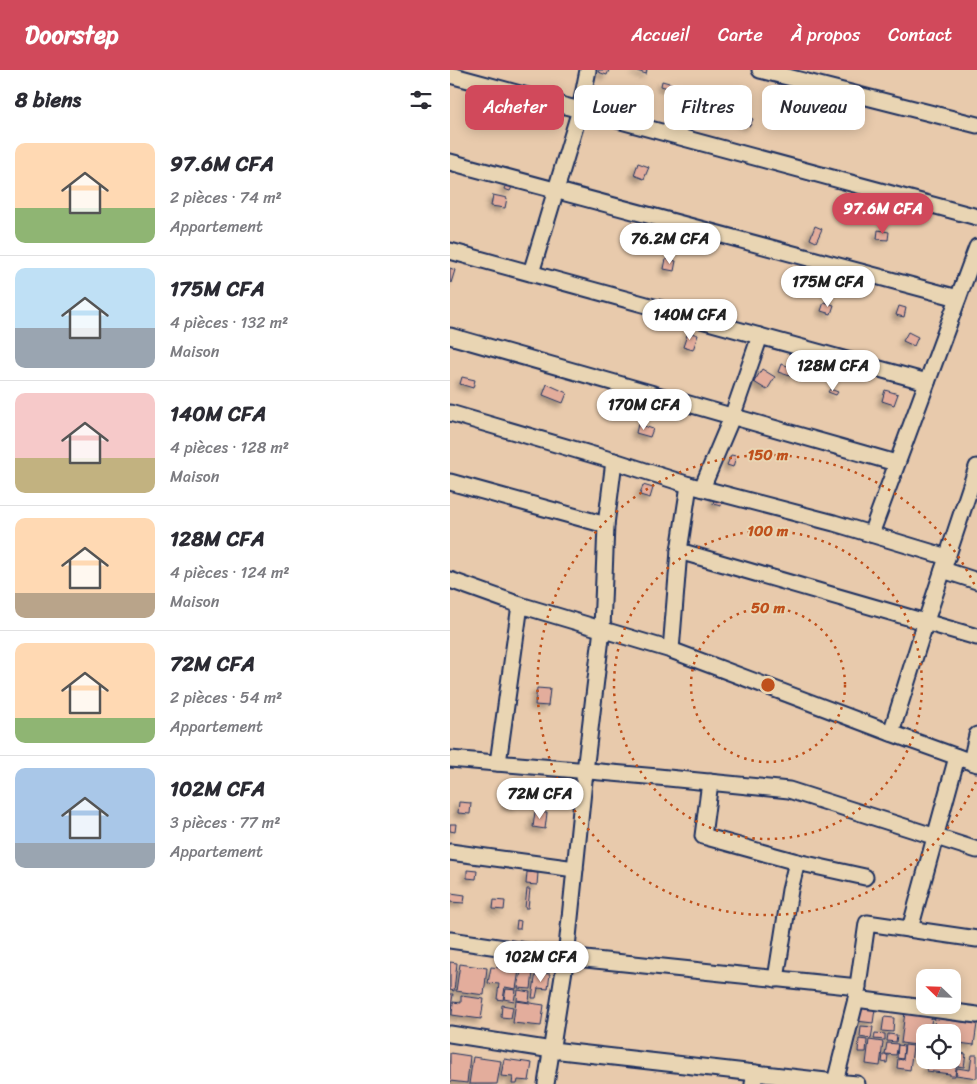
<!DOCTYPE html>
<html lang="fr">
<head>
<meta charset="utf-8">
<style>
	body { margin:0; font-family:Sriracha,sans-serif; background:#f2f2f3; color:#2b2b33; height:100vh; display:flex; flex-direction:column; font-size:19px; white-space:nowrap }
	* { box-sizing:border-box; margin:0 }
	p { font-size:16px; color:#7c7c81 }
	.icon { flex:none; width:28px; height:28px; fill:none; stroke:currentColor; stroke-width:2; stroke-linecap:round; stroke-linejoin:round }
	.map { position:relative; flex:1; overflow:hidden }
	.sheet { display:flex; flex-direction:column; background:#fff; width:450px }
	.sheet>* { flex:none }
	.hud { position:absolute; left:15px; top:15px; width:436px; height:45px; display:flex; gap:10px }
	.needle { width:32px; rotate:293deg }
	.controls { position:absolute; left:466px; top:899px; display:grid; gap:10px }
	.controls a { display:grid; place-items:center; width:45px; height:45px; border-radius:10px; background:#fff; box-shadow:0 2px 12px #0003; font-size:25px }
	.price { position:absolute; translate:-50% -42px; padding:0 11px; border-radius:18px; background:#fff; color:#222; font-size:16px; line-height:32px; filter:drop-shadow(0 1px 2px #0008) }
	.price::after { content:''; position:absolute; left:50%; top:30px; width:15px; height:11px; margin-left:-8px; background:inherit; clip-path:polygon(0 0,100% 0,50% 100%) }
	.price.current { background:#d1495b; color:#fff }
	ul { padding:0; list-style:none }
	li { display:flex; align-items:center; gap:15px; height:125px; padding:0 15px }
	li+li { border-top:1px solid #e1e1e2 }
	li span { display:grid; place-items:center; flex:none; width:140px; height:100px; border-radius:10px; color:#555 }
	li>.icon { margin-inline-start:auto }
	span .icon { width:60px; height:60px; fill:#fffc; stroke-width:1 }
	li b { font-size:21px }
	h2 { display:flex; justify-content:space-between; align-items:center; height:60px; padding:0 15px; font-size:21px }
	.tag { padding:0 18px; border-radius:10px; background:#fff; box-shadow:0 2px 12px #0003; font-size:18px; line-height:45px }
	.tag.current { background:#d1495b; color:#fff }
	header { display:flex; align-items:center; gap:30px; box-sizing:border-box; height:70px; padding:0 25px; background:#d1495b; color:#fff }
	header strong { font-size:24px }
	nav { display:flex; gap:28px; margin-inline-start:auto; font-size:18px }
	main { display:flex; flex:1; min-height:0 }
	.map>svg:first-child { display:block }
	.building { fill:#e3ad9c; stroke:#1b2f5e; filter:url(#shadow) }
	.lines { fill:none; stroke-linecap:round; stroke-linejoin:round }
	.minor-casing { stroke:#1b2f5e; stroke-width:19 }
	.minor { stroke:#e9d5b3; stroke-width:15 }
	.ring { fill:none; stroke:#bf511c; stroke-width:2.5; stroke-dasharray:2.5 5 }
	.centre { fill:#bf511c; stroke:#e9d5b3; stroke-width:2.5 }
	.ring-label { font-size:15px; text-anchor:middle; font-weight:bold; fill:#bf511c; stroke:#e9d5b3; stroke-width:4; stroke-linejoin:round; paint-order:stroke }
</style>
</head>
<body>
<header>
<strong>Doorstep</strong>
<nav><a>Accueil</a><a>Carte</a><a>À propos</a><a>Contact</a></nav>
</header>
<main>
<section class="sheet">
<h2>8 biens<svg class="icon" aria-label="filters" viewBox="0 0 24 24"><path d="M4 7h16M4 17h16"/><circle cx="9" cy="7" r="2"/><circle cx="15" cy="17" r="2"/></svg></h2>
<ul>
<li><span style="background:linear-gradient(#ffd9b3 65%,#8fb573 0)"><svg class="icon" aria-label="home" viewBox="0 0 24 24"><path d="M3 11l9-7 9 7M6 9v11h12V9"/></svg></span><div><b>97.6M CFA</b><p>2 pièces · 74 m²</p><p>Appartement</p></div></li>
<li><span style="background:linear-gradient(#bfe0f5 60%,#9aa5b1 0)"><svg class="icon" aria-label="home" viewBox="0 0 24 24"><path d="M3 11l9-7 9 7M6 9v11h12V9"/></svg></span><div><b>175M CFA</b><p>4 pièces · 132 m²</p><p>Maison</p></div></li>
<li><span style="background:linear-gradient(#f6c9c9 65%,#c2b280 0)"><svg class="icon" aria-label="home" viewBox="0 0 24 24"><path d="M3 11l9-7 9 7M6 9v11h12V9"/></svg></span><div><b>140M CFA</b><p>4 pièces · 128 m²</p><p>Maison</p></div></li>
<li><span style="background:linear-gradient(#ffd9b3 75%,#b9a48a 0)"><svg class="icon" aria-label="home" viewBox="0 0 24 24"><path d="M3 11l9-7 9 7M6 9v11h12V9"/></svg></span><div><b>128M CFA</b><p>4 pièces · 124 m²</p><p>Maison</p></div></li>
<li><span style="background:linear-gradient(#ffd9b3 75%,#8fb573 0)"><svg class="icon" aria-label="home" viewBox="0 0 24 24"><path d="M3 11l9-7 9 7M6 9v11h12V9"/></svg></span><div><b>72M CFA</b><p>2 pièces · 54 m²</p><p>Appartement</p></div></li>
<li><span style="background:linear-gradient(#a9c7e8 75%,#9aa5b1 0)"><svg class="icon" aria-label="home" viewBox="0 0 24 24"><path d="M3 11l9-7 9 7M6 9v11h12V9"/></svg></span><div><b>102M CFA</b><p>3 pièces · 77 m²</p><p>Appartement</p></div></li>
</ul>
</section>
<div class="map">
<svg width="527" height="1014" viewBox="0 0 527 1014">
	<defs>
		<filter id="shadow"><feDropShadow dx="-4" dy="4" stdDeviation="2.5" flood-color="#0004"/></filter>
	</defs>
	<rect width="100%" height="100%" fill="#e8caac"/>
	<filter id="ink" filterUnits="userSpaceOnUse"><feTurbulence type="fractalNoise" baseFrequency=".02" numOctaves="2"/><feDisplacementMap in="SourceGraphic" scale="10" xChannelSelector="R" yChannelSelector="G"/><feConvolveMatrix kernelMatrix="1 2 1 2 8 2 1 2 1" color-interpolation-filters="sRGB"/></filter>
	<g filter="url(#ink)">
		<!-- building -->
		<g class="building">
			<polygon points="149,0 159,0 157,5 148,2"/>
			<polygon points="184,0 197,0 196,4"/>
			<polygon points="212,11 223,14 222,19 211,16"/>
			<polygon points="248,22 255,24 251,35 244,32"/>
			<polygon points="291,44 303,49 300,56 289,51"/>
			<polygon points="188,93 199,97 194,109 184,105"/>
			<polygon points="58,110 64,113 60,121 54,119"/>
			<polygon points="43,125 57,128 55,138 41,136"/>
			<polygon points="365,156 372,159 366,172 360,169"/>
			<polygon points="428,160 439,162 438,170 427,169"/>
			<polygon points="216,189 226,191 224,201 214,199"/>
			<polygon points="0,198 5,200 1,213 0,213"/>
			<polygon points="374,232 384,235 381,244 371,241"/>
			<polygon points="449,236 456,238 454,247 446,245"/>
			<polygon points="238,262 248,265 243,280 233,277"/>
			<polygon points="458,262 468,267 464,276 453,271"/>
			<polygon points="383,288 392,291 389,300 380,297"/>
			<polygon points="331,294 345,298 343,307 328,302"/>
			<polygon points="312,299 325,307 317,320 304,312"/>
			<polygon points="12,307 25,310 23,318 10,314"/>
			<polygon points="97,314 117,323 113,333 93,325"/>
			<polygon points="380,319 388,322 386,325 378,322"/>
			<polygon points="435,320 448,324 444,335 432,331"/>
			<polygon points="202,328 212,333 209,339 199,334"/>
			<polygon points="188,354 203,359 200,367 186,363"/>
			<polygon points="281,385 286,386 283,397 277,395"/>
			<polygon points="193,415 203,418 200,428 190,425"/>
			<polygon points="265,426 273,427 271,436 263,434"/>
			<polygon points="87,618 100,619 98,636 85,635"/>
			<polygon points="56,726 67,727 66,737 55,736"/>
			<polygon points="9,732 21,733 20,744 8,743"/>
			<polygon points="85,742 97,743 95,759 83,757"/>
			<polygon points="0,754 6,754 5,762 0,761"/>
			<polygon points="17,800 27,801 26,809 17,808"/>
			<polygon points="77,802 88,803 87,815 76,814"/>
			<polygon points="77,819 80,819 78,838 75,838"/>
			<polygon points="1,823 15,825 14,833 0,832"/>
			<polygon points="44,830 55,831 54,840 43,839"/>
			<polygon points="67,850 71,851 70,859 66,859"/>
			<polygon points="0,892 7,893 4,921 0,920"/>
			<polygon points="10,894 37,898 34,925 6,921"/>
			<polygon points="41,897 69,900 66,919 55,917 53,930 47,929 49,914 38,913"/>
			<polygon points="71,901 83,902 81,919 68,918"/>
			<polygon points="86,902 100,904 98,919 88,918 86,928 82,928"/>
			<polygon points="56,919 66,920 64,931 54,929"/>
			<polygon points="68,920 80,922 79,932 67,930"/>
			<polygon points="0,924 3,924 0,946"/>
			<polygon points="11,926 34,929 31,949 2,945 3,932 11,933"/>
			<polygon points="66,931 94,935 91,956 63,953"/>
			<polygon points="52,935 63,937 61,948 51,947"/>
			<polygon points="409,937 425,939 423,953 407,951"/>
			<polygon points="455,942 482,946 480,962 475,962 475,976 451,973"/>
			<polygon points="434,947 444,948 443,962 432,961"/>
			<polygon points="485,948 527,954 524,975 502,972 502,962 483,962"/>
			<polygon points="411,956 423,957 421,969 410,967"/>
			<polygon points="425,963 435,964 435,970 424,969"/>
			<polygon points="438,964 447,965 446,972 437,971"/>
			<polygon points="409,969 417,970 416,982 408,982"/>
			<polygon points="419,970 433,972 430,996 416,994"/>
			<polygon points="437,973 448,974 446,985 435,984"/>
			<polygon points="448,975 454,976 453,989 447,988"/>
			<polygon points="455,975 463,976 460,1000 447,998 448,989 453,990"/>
			<polygon points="467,977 475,978 475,987 466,986"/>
			<polygon points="502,982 508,983 505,1006 500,1006 500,1004 477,1001 479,990 502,990"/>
			<polygon points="0,983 20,986 17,1013 0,1011"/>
			<polygon points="509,983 516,984 514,997 507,996"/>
			<polygon points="433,985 438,985 437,993 432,992"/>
			<polygon points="522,985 527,985 527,1008 506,1005 507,998 520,1000"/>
			<polygon points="23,987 51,991 47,1014 19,1014"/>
			<polygon points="54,989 82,993 79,1011 68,1010 67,1014 62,1014 63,1007 51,1006"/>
		</g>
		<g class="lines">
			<!-- minor casing -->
			<g class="minor-casing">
				<g id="minor">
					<polyline points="310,0 527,55"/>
					<polyline points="0,5 527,147"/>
					<polyline points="0,92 508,228"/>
					<polyline points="0,181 477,312"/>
					<polyline points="81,203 130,40 138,0"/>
					<polyline points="0,266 446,393"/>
					<polyline points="0,343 164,391 239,415 384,453 497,487"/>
					<polyline points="0,412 156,455"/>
					<polyline points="252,418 282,347 310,266"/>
					<polyline points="421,464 527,177"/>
					<polyline points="229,481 527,567"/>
					<polyline points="493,500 527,511"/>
					<polyline points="0,510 70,535 221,580 441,663 527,694"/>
					<polyline points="221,580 229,481 239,415"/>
					<polyline points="441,663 476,551 527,397"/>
					<polyline points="0,689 208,707 339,720 527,780"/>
					<polyline points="521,692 527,665"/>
					<polyline points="48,693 70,535"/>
					<polyline points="260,712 253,766 347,792 415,807"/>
					<polyline points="0,782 125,799"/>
					<polyline points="460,859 507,687"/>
					<polyline points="0,870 116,887 408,917"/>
					<polyline points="326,909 340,820 347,792"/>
					<polyline points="406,929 527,945"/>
					<polyline points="0,964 102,980 305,1003"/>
					<polyline points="96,1014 116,887 135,701 152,559 156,455 164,391"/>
					<polyline points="303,1014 305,1003 385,1012 385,1014"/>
					<polyline points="407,1014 385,1012 406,929 417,853 527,869"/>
				</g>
			</g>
			<!-- minor -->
			<use href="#minor" class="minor"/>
		</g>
	</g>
	<!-- distance rings -->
	<g class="ring">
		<circle cx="318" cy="615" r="77"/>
		<circle cx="318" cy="615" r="154"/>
		<path d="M526 712A230 230 0 1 1 526 518"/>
	</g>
	<circle cx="318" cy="615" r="8" class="centre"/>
	<g class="ring-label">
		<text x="318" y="390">150 m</text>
		<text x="318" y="466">100 m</text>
		<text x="318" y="543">50 m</text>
	</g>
</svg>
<div class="controls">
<a><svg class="needle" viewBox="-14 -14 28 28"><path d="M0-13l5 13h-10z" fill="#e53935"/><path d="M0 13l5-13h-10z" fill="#7c7c81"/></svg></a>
<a><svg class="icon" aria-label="locate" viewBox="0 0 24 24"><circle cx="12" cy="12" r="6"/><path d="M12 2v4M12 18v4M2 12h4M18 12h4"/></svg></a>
</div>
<b class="price current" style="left:433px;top:165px">97.6M CFA</b>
<b class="price" style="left:220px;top:195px">76.2M CFA</b>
<b class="price" style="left:378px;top:238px">175M CFA</b>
<b class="price" style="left:240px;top:271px">140M CFA</b>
<b class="price" style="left:383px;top:322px">128M CFA</b>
<b class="price" style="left:194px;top:361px">170M CFA</b>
<b class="price" style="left:90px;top:750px">72M CFA</b>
<b class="price" style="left:91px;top:913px">102M CFA</b>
<div class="hud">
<a class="tag current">Acheter</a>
<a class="tag">Louer</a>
<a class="tag">Filtres</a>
<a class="tag">Nouveau</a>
</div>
</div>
</main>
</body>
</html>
